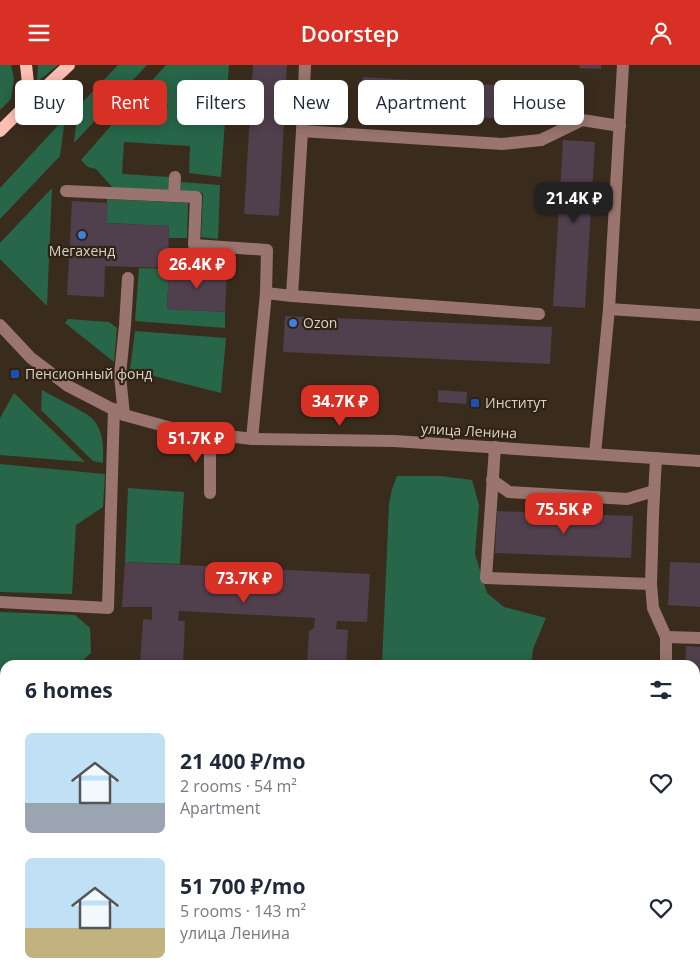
<!DOCTYPE html>
<html lang="en">
<head>
<meta charset="utf-8">
<style>
	body { margin:0; font-family:"Open Sans",sans-serif; background:#f2f2f3; color:#1f2937; height:100vh; display:flex; flex-direction:column; font-size:19px; white-space:nowrap }
	* { box-sizing:border-box; margin:0 }
	p { font-size:16px; color:#747a83 }
	.icon { flex:none; width:28px; height:28px; fill:none; stroke:currentColor; stroke-width:2; stroke-linecap:round; stroke-linejoin:round }
	.map { position:relative; flex:1; overflow:hidden }
	.side { position:absolute; left:0px; top:595px; width:700px; height:320px; display:flex; flex-direction:column; background:#fff; border-radius:15px 15px 0 0; box-shadow:0 2px 12px #0003 }
	.side>* { flex:none }
	.banner { position:absolute; left:15px; top:15px; width:670px; height:45px; display:flex; gap:10px }
	.price { position:absolute; translate:-50% -42px; padding:0 11px; border-radius:10px; background:#d93025; color:#fff; font-size:16px; line-height:32px; filter:drop-shadow(0 1px 2px #0008) }
	.price::after { content:''; position:absolute; left:50%; top:30px; width:15px; height:11px; margin-left:-8px; background:inherit; clip-path:polygon(0 0,100% 0,50% 100%) }
	.price.current { background:#222; color:#fff }
	ul { padding:0; list-style:none }
	li { display:flex; align-items:center; gap:15px; height:125px; padding:0 25px }
	li span { display:grid; place-items:center; flex:none; width:140px; height:100px; border-radius:8px; color:#555 }
	li>.icon { margin-inline-start:auto }
	span .icon { width:60px; height:60px; fill:#fffc; stroke-width:1 }
	li b { font-size:21px }
	h2 { display:flex; justify-content:space-between; align-items:center; height:60px; padding:0 25px; font-size:21px }
	.chip { padding:0 18px; border-radius:8px; background:#fff; box-shadow:0 2px 12px #0003; font-size:18px; line-height:45px }
	.chip.current { background:#d93025; color:#fff }
	header { display:flex; justify-content:space-between; align-items:center; height:65px; padding:0 25px; background:#d93025; color:#fff; font-size:22px; font-weight:600 }
	.map>svg:first-child { display:block }
	.green { fill:#276648 }
	.building { fill:#503f4d }
	.lines { fill:none; stroke-linecap:round; stroke-linejoin:round }
	.minor { stroke:#9a746e; stroke-width:12 }
	.major { stroke:#fdbeb3; stroke-width:12 }
	.shop-dot { fill:#3f7fe0; stroke:#302214; stroke-width:2 }
	.transit-dot { fill:#1a4fb4; stroke:#302214; stroke-width:2 }
	.labels { text-anchor:middle; stroke-width:4.5; stroke-linejoin:round; paint-order:stroke }
	.poi-label { font-size:14px; fill:#dbd2c9; stroke:#302214; text-anchor:start }
	.street-label { font-size:14px; fill:#dbd2c9; stroke:#302214 }
</style>
</head>
<body>
<header><svg class="icon" aria-label="menu" viewBox="0 0 24 24"><path d="M4 6h16M4 12h16M4 18h16"/></svg>Doorstep<svg class="icon" aria-label="person" viewBox="0 0 24 24"><circle cx="12" cy="8" r="4"/><path d="M4 21q1-7 8-7t8 7"/></svg></header>
<div class="map">
<svg width="700" height="915" viewBox="0 0 700 915">
	<rect width="100%" height="100%" fill="#3a2c1d"/>
	<!-- green -->
	<g class="green">
		<polygon points="0,0 11,0 14,13 11,34 0,45"/>
		<polygon points="38,0 58,0 37,17"/>
		<polygon points="118,0 147,0 74,78 78,42"/>
		<polygon points="166,0 229,0 221,112 189,108 190,81 124,77 122,109 170,112 169,127 113,123 96,104 88,102 81,95 137,31 158,50 168,40 148,20"/>
		<polygon points="65,53 60,91 0,154 0,123"/>
		<polygon points="181,117 220,120 218,174 201,172 203,128 180,126"/>
		<polygon points="52,123 47,241 0,194 0,178"/>
		<polygon points="107,134 188,138 187,173 169,173 169,161 107,158"/>
		<polygon points="139,203 169,204 167,244 225,247 225,263 135,256"/>
		<polygon points="68,254 109,257 117,263 114,297 65,258"/>
		<polygon points="135,266 226,273 221,328 130,305"/>
		<path d="M42 325C52 331 63 336 74 342 78 345 84 347 88 350 103 361 104 380 103 398L93 396 41 345Z"/>
		<polygon points="14,328 85,397 0,390 0,353"/>
		<polygon points="0,399 105,409 103,442 76,460 72,529 0,527"/>
		<polygon points="397,411 441,411 472,415 479,440 475,489 487,528 504,542 546,553 533,584 531,600 382,600 389,439 392,424"/>
		<polygon points="128,423 184,427 180,499 125,497"/>
		<polygon points="0,547 75,550 90,563 91,588 78,600 5,600 5,683 0,679"/>
		<polygon points="695,773 700,773 700,915 673,915 657,910 695,910"/>
		<polygon points="209,910 580,910 577,915 210,915"/>
	</g>
	<!-- building -->
	<g class="building">
		<polygon points="253,0 287,0 279,151 244,149"/>
		<polygon points="580,0 601,0 601,4 579,3"/>
		<polygon points="363,12 558,24 556,57 361,45"/>
		<polygon points="563,75 595,77 585,243 553,241"/>
		<polygon points="72,136 108,138 107,158 169,161 168,203 105,201 104,232 67,230"/>
		<polygon points="169,204 227,207 225,247 167,244"/>
		<polygon points="285,251 552,262 550,299 283,287"/>
		<polygon points="438,325 467,327 466,339 438,337"/>
		<polygon points="497,446 633,451 631,493 495,488"/>
		<polygon points="125,497 370,509 367,557 337,556 336,564 348,565 346,600 307,600 309,566 314,563 315,553 179,546 178,556 185,556 183,600 140,600 143,554 152,555 152,542 122,542"/>
		<polygon points="670,497 700,498 700,542 668,540"/>
		<polygon points="686,581 700,582 700,671 695,671 695,600 685,600"/>
	</g>
	<g class="lines">
		<!-- minor -->
		<g class="minor">
			<polyline points="302,66 305,0"/>
			<polyline points="66,126 196,132 194,180 267,185 266,228"/>
			<polyline points="174,131 175,112"/>
			<polyline points="609,244 700,250"/>
			<polyline points="539,249 292,231 302,66 502,79 541,75 582,55 620,61"/>
			<polyline points="0,260 31,293 68,321 124,350 179,365 252,374 394,376 700,396"/>
			<polyline points="124,350 120,310 125,260 128,213"/>
			<polyline points="252,374 266,228 292,231"/>
			<polyline points="495,382 486,513 651,519"/>
			<polyline points="595,389 609,244 623,0"/>
			<polyline points="656,393 653,450 651,519 653,543 666,572 666,600"/>
			<polyline points="492,415 509,427 627,434 654,426"/>
			<polyline points="210,428 210,369"/>
			<polyline points="0,537 108,543 114,344"/>
			<polyline points="666,572 700,573"/>
			<polyline points="695,743 700,744"/>
		</g>
		<!-- major -->
		<g class="major">
			<polyline points="24,42 69,0"/>
			<polyline points="0,66 24,42 28,18 26,0"/>
		</g>
	</g>
	<!-- markers -->
	<g class="shop-dot">
		<circle cx="82" cy="170" r="5"/>
		<circle cx="293" cy="258" r="5"/>
	</g>
	<g class="transit-dot">
		<rect x="10" y="304" width="10" height="10" rx="2.5"/>
		<rect x="470" y="333" width="10" height="10" rx="2.5"/>
	</g>
	<g class="labels">
		<!-- poi labels -->
		<g class="poi-label">
			<text x="82" y="191" text-anchor="middle">Мегахенд</text>
			<text x="303" y="263">Ozon</text>
			<text x="25" y="314">Пенсионный фонд</text>
			<text x="485" y="343">Институт</text>
		</g>
		<!-- street labels -->
		<g class="street-label">
			<text transform="translate(469 366) rotate(3)" y="5">улица Ленина</text>
		</g>
	</g>
</svg>
<b class="price current" style="left:574px;top:159px">21.4K ₽</b>
<b class="price" style="left:197px;top:225px">26.4K ₽</b>
<b class="price" style="left:340px;top:362px">34.7K ₽</b>
<b class="price" style="left:196px;top:399px">51.7K ₽</b>
<b class="price" style="left:564px;top:470px">75.5K ₽</b>
<b class="price" style="left:244px;top:539px">73.7K ₽</b>
<div class="banner">
<a class="chip">Buy</a>
<a class="chip current">Rent</a>
<a class="chip">Filters</a>
<a class="chip">New</a>
<a class="chip">Apartment</a>
<a class="chip">House</a>
</div>
<section class="side">
<h2>6 homes<svg class="icon" aria-label="filters" viewBox="0 0 24 24"><path d="M4 7h16M4 17h16"/><circle cx="9" cy="7" r="2"/><circle cx="15" cy="17" r="2"/></svg></h2>
<ul>
<li><span style="background:linear-gradient(#bfe0f5 70%,#9aa5b1 0)"><svg class="icon" aria-label="home" viewBox="0 0 24 24"><path d="M3 11l9-7 9 7M6 9v11h12V9"/></svg></span><div><b>21 400 ₽/mo</b><p>2 rooms · 54 m²</p><p>Apartment</p></div><svg class="icon" aria-label="heart" viewBox="0 0 24 24"><path d="M12 20l-8-8c-3-5 5-10 8-4 3-6 11-1 8 4z"/></svg></li>
<li><span style="background:linear-gradient(#bfe0f5 70%,#c2b280 0)"><svg class="icon" aria-label="home" viewBox="0 0 24 24"><path d="M3 11l9-7 9 7M6 9v11h12V9"/></svg></span><div><b>51 700 ₽/mo</b><p>5 rooms · 143 m²</p><p>улица Ленина</p></div><svg class="icon" aria-label="heart" viewBox="0 0 24 24"><path d="M12 20l-8-8c-3-5 5-10 8-4 3-6 11-1 8 4z"/></svg></li>
</ul>
</section>
</div>
</body>
</html>
